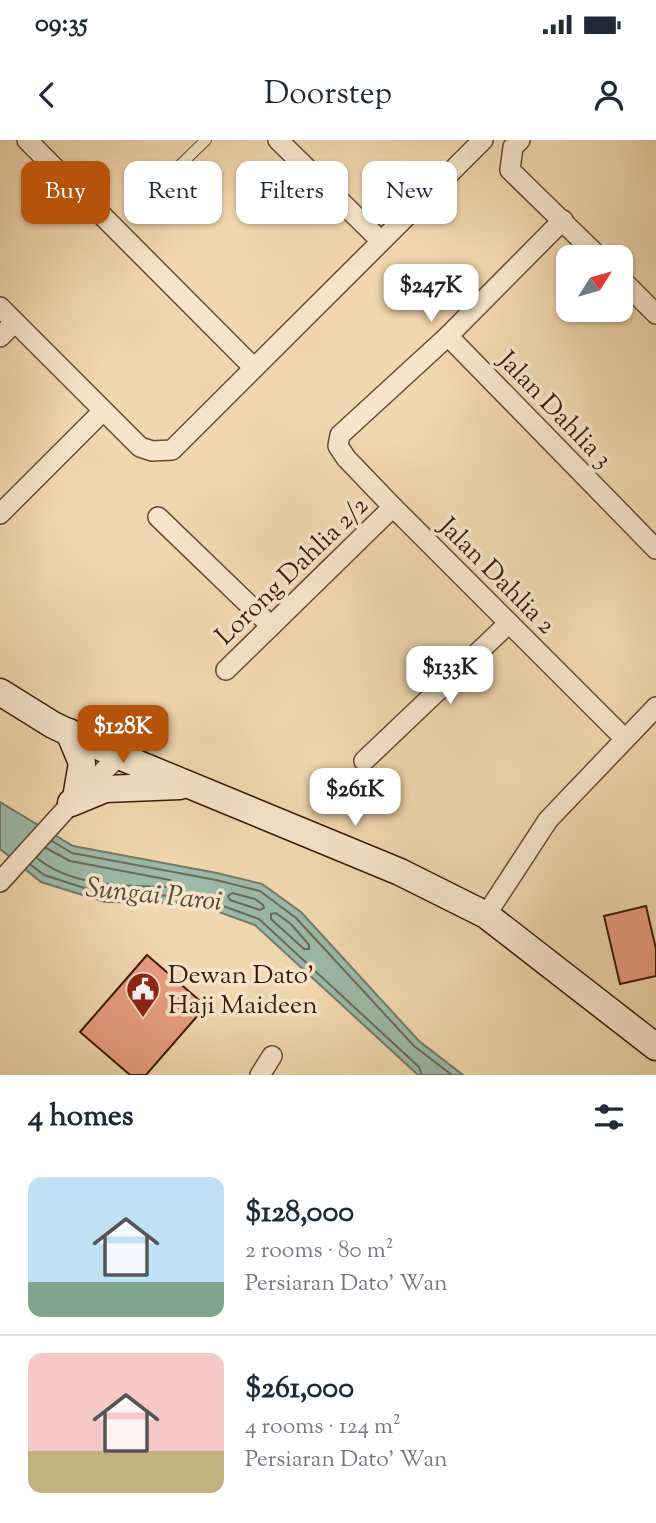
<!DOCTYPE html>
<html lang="en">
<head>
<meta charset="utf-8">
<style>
	body { margin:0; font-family:"Sorts Mill Goudy",serif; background:#f6f6f7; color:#1f2937; height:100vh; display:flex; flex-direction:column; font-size:26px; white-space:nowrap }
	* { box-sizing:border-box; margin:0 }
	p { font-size:23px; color:#747a83 }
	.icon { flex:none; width:38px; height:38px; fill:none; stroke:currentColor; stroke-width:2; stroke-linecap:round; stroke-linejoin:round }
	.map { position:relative; height:935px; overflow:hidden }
	.side { display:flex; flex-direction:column; background:#fff; flex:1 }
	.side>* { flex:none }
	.hud { position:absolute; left:21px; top:21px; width:614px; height:63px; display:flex; gap:14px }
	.needle { width:46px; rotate:53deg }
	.tools { position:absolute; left:556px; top:105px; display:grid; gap:14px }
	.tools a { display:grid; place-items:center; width:77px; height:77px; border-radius:14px; background:#fff; box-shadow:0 2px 5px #0004; font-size:35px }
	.price { position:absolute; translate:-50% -60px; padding:0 16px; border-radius:14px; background:#fff; color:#222; font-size:23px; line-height:46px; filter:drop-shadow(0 2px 4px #0008) }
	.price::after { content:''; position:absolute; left:50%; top:42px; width:21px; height:16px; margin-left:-10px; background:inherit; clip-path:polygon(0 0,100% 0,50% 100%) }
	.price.on { background:#b45309; color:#fff }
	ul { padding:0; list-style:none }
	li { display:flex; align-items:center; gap:21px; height:175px; padding:0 28px }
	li+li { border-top:2px solid #e0e1e3 }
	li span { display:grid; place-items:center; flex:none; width:196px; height:140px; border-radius:14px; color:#555 }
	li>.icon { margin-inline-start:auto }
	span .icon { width:84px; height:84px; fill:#fffc; stroke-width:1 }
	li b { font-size:30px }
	h2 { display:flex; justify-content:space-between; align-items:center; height:84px; padding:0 28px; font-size:30px }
	.tag { padding:0 24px; border-radius:14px; background:#fff; box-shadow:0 2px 5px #0004; font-size:24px; line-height:63px }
	.tag.on { background:#b45309; color:#fff }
	.status { display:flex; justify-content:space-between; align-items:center; height:49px; padding:0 35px; background:#fff; direction:ltr }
	.status svg { height:19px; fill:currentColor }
	header { display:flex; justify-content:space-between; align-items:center; height:91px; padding:0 28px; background:#fff; font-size:32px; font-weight:600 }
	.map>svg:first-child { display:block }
	.water { fill:#9bbaa8; stroke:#757a69; stroke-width:2 }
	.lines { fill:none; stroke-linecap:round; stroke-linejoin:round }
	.shore { stroke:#6c6a59; stroke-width:2 }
	.building { fill:#e89e82; stroke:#3c1b0a; stroke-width:2 }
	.lane-casing { stroke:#694a33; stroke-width:12 }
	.street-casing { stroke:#694a33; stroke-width:22 }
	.secondary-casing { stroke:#3c1b0a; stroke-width:29 }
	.lane { stroke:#f6e5cb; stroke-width:10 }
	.street { stroke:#f6e5cb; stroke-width:19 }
	.secondary { stroke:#f6e5cb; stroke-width:26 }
	.labels { text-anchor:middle; stroke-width:7; stroke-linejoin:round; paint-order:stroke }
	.street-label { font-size:26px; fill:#3c1b0a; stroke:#f6e5cb }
	.poi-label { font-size:26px; fill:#3c1b0a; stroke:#f6e5cb; text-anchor:start }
	.water-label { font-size:28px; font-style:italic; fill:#584b39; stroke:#f6e5cb }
</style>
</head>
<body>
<div class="status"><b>09:35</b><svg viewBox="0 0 49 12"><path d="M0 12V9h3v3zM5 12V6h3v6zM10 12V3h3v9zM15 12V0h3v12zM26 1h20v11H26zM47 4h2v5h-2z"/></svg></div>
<header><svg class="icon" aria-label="back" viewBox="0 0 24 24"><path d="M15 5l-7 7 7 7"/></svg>Doorstep<svg class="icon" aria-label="person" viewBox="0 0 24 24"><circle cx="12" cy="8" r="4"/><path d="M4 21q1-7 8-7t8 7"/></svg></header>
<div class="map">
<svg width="656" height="935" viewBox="0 0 656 935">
	<rect width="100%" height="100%" fill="#f1d7af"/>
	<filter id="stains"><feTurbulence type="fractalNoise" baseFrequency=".00286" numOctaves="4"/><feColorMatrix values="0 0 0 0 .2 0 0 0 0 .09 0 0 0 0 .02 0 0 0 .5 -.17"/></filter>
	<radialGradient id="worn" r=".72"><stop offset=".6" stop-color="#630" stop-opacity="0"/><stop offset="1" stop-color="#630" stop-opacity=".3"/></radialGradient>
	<!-- water -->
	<polygon class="water" points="0,662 73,706 217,733 262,744 301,772 419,901 463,935 418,935 255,785 194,763 105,762 41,742 0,709"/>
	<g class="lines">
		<!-- shore -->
		<g class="shore">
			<polyline points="52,701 72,713 216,740 260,751 296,778 414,906 452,935"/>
			<path d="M37 718C72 747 126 746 169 747L173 745 170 740 70 721 46 708"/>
			<polyline points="31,725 44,735 106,755 195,756 259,779 419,927 422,935"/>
			<polygon points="232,753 255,759 263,765 264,768 260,770 230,760 228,756"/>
			<polygon points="276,773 291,784 309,805 309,809 304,809 271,779 271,774"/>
		</g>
	</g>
	<!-- building -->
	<g class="building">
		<polygon points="646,766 656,809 656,836 620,844 604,776"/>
		<polygon points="147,815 206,866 146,935 130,935 80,892"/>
	</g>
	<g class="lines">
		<!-- lane casing -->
		<g class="lane-casing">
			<polyline id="lane" points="178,27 206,0"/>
		</g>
		<!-- street casing -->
		<g class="street-casing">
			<g id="street">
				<polyline points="27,0 254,228"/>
				<polyline points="278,0 381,101"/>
				<polyline points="520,0 513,7 510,30 599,117"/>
				<polyline points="563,80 448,196 340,295 338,306 346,318 393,367 625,599"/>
				<polyline points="621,139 656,174"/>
				<polyline points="0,167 140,307 152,311 172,310 483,0"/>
				<polyline points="448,196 656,409"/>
				<polyline points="0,197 15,182"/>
				<polyline points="0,374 103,271"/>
				<polyline points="158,377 271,486"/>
				<polyline points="226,530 393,367"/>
				<polyline points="364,621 509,483"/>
				<polyline points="0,742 76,658 119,616"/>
				<polyline points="486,775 548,680 656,567"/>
				<polyline points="260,935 272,916"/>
			</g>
		</g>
		<!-- secondary casing -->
		<g class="secondary-casing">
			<g id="secondary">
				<polyline points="0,552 53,585 119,616 400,732 486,775 656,907"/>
				<polyline points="69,592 82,623 76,658"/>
				<polyline points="71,663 105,649 180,646"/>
			</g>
		</g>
		<!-- lane -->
		<use href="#lane" class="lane"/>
		<!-- street -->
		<use href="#street" class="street"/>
		<!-- secondary -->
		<use href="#secondary" class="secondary"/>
	</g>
	<!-- icons -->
	<defs>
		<g id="civic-pin" transform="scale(1.75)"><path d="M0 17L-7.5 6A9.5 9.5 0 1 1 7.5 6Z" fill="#8f2418" stroke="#f6e5cb"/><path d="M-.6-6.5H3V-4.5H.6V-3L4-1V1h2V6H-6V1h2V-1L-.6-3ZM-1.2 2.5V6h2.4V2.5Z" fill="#fff"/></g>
	</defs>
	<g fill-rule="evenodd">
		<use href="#civic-pin" x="143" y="849"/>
	</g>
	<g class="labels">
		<!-- street labels -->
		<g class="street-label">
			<text transform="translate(556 269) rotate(46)" y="9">Jalan Dahlia 3</text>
			<text transform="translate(291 430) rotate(-44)" y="9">Lorong Dahlia 2/2</text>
			<text transform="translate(498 435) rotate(45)" y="9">Jalan Dahlia 2</text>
		</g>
		<!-- poi labels -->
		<g class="poi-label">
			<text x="168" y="843">Dewan Dato'<tspan x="168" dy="30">Haji Maideen</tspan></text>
		</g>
		<!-- water labels -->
		<g class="water-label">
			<text transform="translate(154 753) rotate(6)" y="10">Sungai Paroi</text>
		</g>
	</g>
	<rect width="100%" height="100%" filter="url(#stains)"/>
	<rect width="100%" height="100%" fill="url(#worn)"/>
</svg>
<div class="tools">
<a><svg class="needle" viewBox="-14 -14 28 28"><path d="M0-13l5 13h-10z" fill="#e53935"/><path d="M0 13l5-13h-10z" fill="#747a83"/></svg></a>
</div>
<b class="price" style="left:431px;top:184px">$247K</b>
<b class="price" style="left:450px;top:566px">$133K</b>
<b class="price on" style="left:123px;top:625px">$128K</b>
<b class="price" style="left:355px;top:688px">$261K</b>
<div class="hud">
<a class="tag on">Buy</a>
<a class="tag">Rent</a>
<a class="tag">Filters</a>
<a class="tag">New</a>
</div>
</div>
<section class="side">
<h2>4 homes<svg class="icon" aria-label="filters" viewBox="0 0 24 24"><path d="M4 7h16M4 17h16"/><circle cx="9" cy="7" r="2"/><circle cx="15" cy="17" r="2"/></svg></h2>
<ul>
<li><span style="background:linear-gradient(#bfe0f5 75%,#7fa58c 0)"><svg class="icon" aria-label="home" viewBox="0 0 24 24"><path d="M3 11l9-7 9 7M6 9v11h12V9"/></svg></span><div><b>$128,000</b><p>2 rooms · 80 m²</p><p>Persiaran Dato' Wan</p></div></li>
<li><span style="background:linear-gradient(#f6c9c9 70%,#c2b280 0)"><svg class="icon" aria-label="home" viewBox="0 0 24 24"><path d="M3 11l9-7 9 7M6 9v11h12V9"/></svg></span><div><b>$261,000</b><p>4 rooms · 124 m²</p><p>Persiaran Dato' Wan</p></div></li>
</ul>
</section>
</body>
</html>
